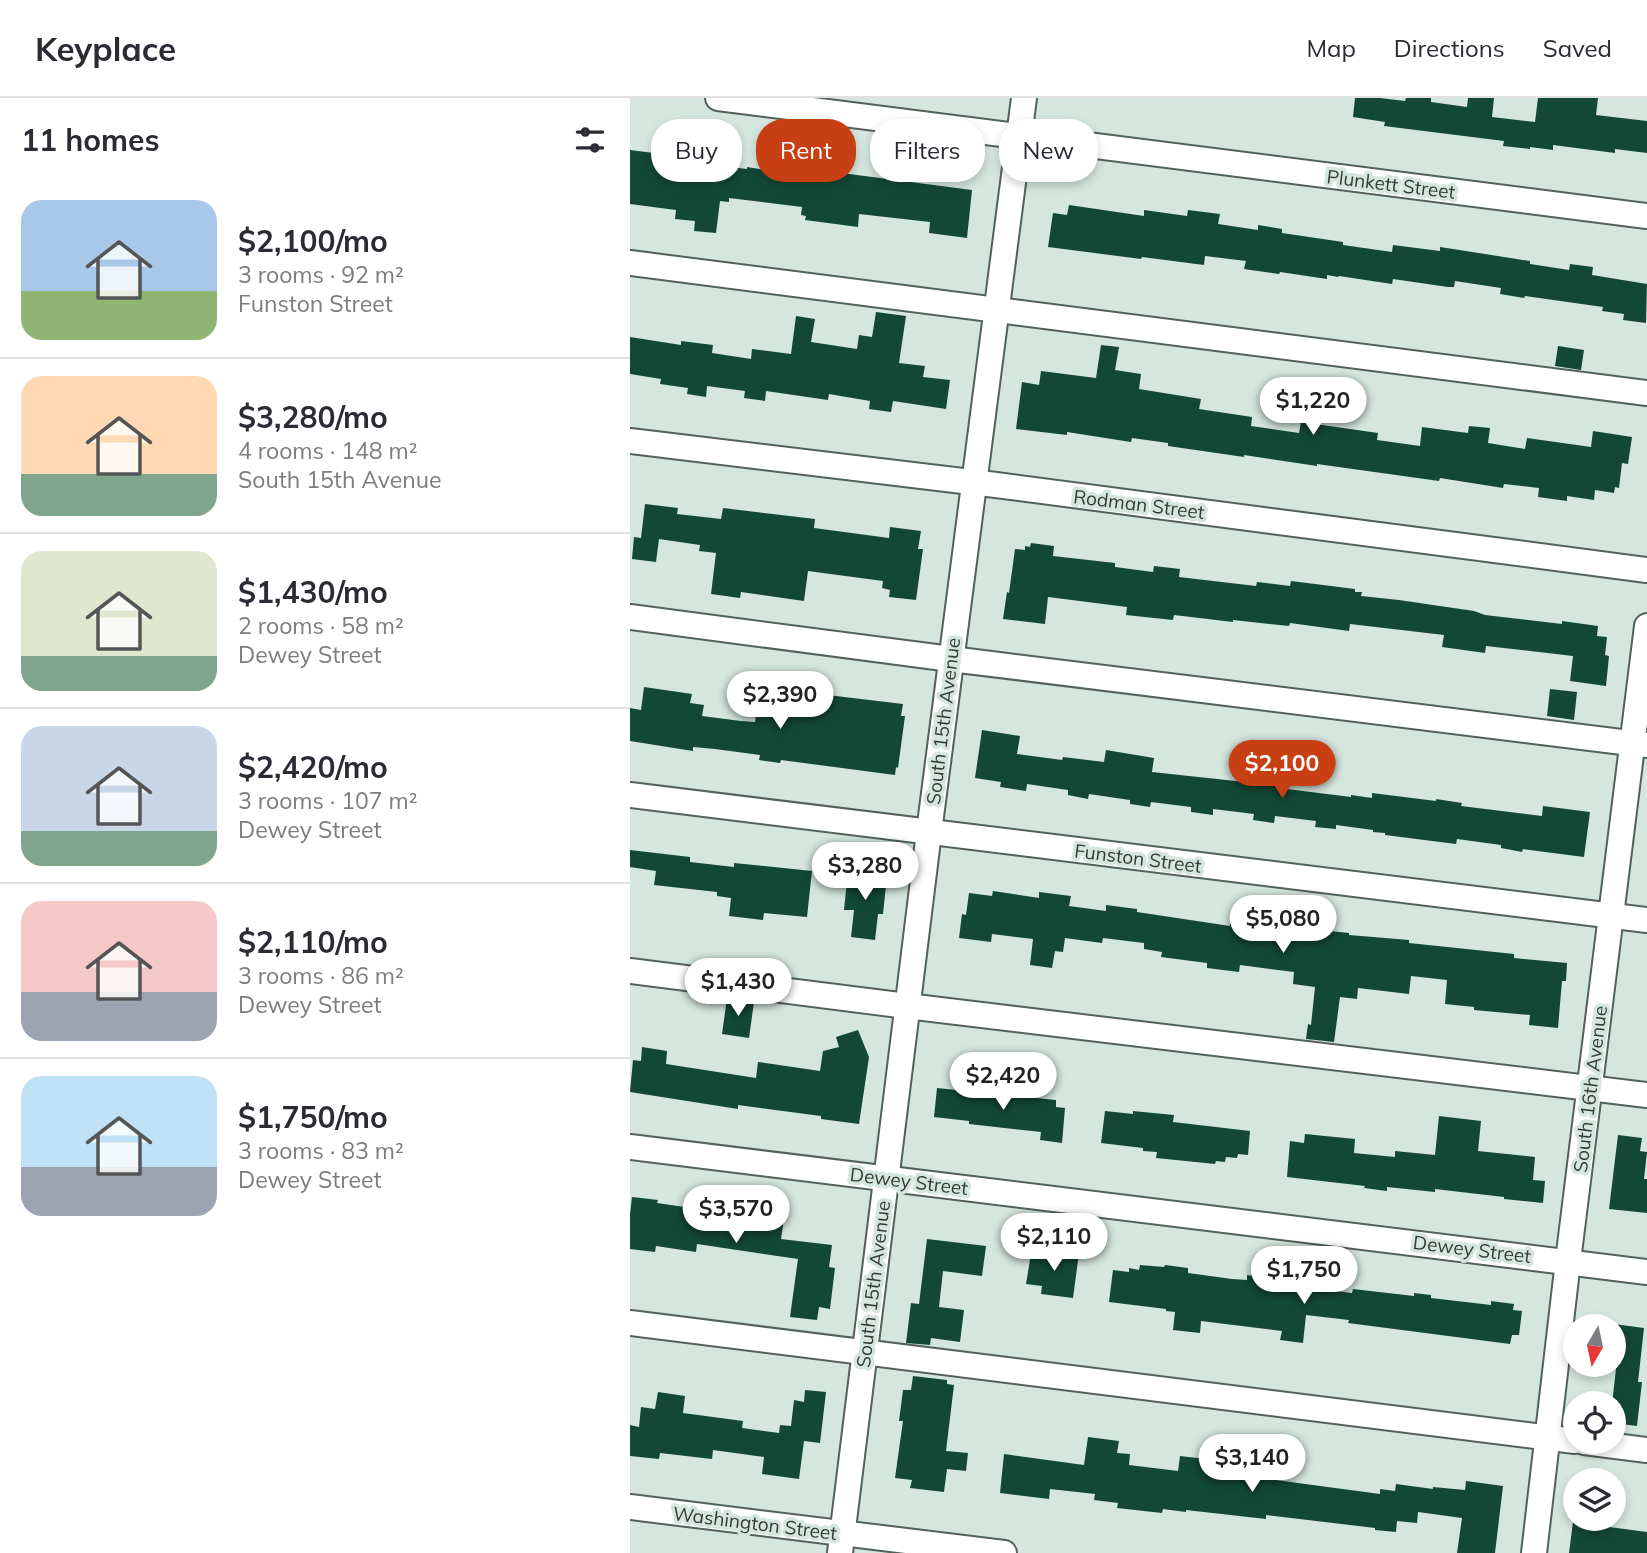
<!DOCTYPE html>
<html lang="en">
<head>
<meta charset="utf-8">
<style>
	body { margin:0; font-family:Mulish,sans-serif; background:#f7f7f7; color:#2b2b33; height:100vh; display:flex; flex-direction:column; font-size:26px; white-space:nowrap }
	* { box-sizing:border-box; margin:0 }
	p { font-size:23px; color:#7c7c81 }
	.icon { flex:none; width:38px; height:38px; fill:none; stroke:currentColor; stroke-width:2; stroke-linecap:round; stroke-linejoin:round }
	.map { position:relative; flex:1; overflow:hidden }
	.drawer { display:flex; flex-direction:column; background:#fff; width:630px }
	.drawer>* { flex:none }
	.top-card { position:absolute; left:21px; top:21px; width:665px; height:63px; display:flex; gap:14px }
	.needle { width:46px; rotate:189deg }
	.controls { position:absolute; left:933px; top:1216px; display:grid; gap:14px }
	.controls a { display:grid; place-items:center; width:63px; height:63px; border-radius:50%; background:#fff; box-shadow:0 4px 10px #0003; font-size:35px }
	.price { position:absolute; translate:-50% -60px; padding:0 16px; border-radius:24px; background:#fff; color:#222; font-size:23px; line-height:46px; filter:drop-shadow(0 2px 4px #0008) }
	.price::after { content:''; position:absolute; left:50%; top:42px; width:21px; height:16px; margin-left:-10px; background:inherit; clip-path:polygon(0 0,100% 0,50% 100%) }
	.price.selected { background:#c73f13; color:#fff }
	ul { padding:0; list-style:none }
	li { display:flex; align-items:center; gap:21px; height:175px; padding:0 21px }
	li+li { border-top:2px solid #e1e1e2 }
	li span { display:grid; place-items:center; flex:none; width:196px; height:140px; border-radius:21px; color:#555 }
	li>.icon { margin-inline-start:auto }
	span .icon { width:84px; height:84px; fill:#fffc; stroke-width:1 }
	li b { font-size:30px }
	h2 { display:flex; justify-content:space-between; align-items:center; height:84px; padding:0 21px; font-size:30px }
	.pill { padding:0 24px; border-radius:28px; background:#fff; box-shadow:0 4px 10px #0003; font-size:24px; line-height:63px }
	.pill.selected { background:#c73f13; color:#fff }
	header { display:flex; align-items:center; gap:42px; box-sizing:border-box; height:98px; padding:0 35px; background:#fff; border-bottom:2px solid #e1e1e2 }
	header strong { font-size:33px }
	nav { display:flex; gap:38px; margin-inline-start:auto; font-size:24px }
	main { display:flex; flex:1; min-height:0 }
	.map>svg:first-child { display:block }
	.building { fill:#134836 }
	.lines { fill:none; stroke-linecap:round; stroke-linejoin:round }
	.minor-casing { stroke:#52615a; stroke-width:28 }
	.minor { stroke:#fff; stroke-width:24 }
	.labels { text-anchor:middle; stroke-width:7; stroke-linejoin:round; paint-order:stroke }
	.street-label { font-size:19px; fill:#353c38; stroke:#d4e6dd }
</style>
</head>
<body>
<header>
<strong>Keyplace</strong>
<nav><a>Map</a><a>Directions</a><a>Saved</a></nav>
</header>
<main>
<section class="drawer">
<h2>11 homes<svg class="icon" aria-label="filters" viewBox="0 0 24 24"><path d="M4 7h16M4 17h16"/><circle cx="9" cy="7" r="2"/><circle cx="15" cy="17" r="2"/></svg></h2>
<ul>
<li><span style="background:linear-gradient(#a9c7e8 65%,#8fb573 0)"><svg class="icon" aria-label="home" viewBox="0 0 24 24"><path d="M3 11l9-7 9 7M6 9v11h12V9"/></svg></span><div><b>$2,100/mo</b><p>3 rooms · 92 m²</p><p>Funston Street</p></div></li>
<li><span style="background:linear-gradient(#ffd9b3 70%,#7fa58c 0)"><svg class="icon" aria-label="home" viewBox="0 0 24 24"><path d="M3 11l9-7 9 7M6 9v11h12V9"/></svg></span><div><b>$3,280/mo</b><p>4 rooms · 148 m²</p><p>South 15th Avenue</p></div></li>
<li><span style="background:linear-gradient(#dfe7d0 75%,#7fa58c 0)"><svg class="icon" aria-label="home" viewBox="0 0 24 24"><path d="M3 11l9-7 9 7M6 9v11h12V9"/></svg></span><div><b>$1,430/mo</b><p>2 rooms · 58 m²</p><p>Dewey Street</p></div></li>
<li><span style="background:linear-gradient(#c9d6e8 75%,#7fa58c 0)"><svg class="icon" aria-label="home" viewBox="0 0 24 24"><path d="M3 11l9-7 9 7M6 9v11h12V9"/></svg></span><div><b>$2,420/mo</b><p>3 rooms · 107 m²</p><p>Dewey Street</p></div></li>
<li><span style="background:linear-gradient(#f6c9c9 65%,#9aa5b1 0)"><svg class="icon" aria-label="home" viewBox="0 0 24 24"><path d="M3 11l9-7 9 7M6 9v11h12V9"/></svg></span><div><b>$2,110/mo</b><p>3 rooms · 86 m²</p><p>Dewey Street</p></div></li>
<li><span style="background:linear-gradient(#bfe0f5 65%,#9aa5b1 0)"><svg class="icon" aria-label="home" viewBox="0 0 24 24"><path d="M3 11l9-7 9 7M6 9v11h12V9"/></svg></span><div><b>$1,750/mo</b><p>3 rooms · 83 m²</p><p>Dewey Street</p></div></li>
</ul>
</section>
<div class="map">
<svg width="1017" height="1455" viewBox="0 0 1017 1455">
	<rect width="100%" height="100%" fill="#d4e6dd"/>
	<!-- building -->
	<g class="building">
		<polygon points="725,0 750,0 775,3 776,0 801,0 801,4 837,9 838,0 864,0 862,19 905,24 908,0 968,0 966,17 1017,23 1017,55 985,51 985,55 923,47 923,52 900,49 900,51 873,48 874,43 754,28 755,24 723,19"/>
		<polygon points="0,52 40,57 40,62 117,71 117,69 135,72 135,65 342,92 337,140 299,135 300,124 229,116 228,129 175,122 176,118 171,117 172,109 99,100 99,104 90,103 86,135 64,133 65,123 45,121 46,112 0,106"/>
		<polygon points="439,107 514,118 514,112 557,118 558,112 590,116 588,126 628,132 628,127 652,131 652,135 713,144 713,147 762,154 763,147 810,153 810,149 900,163 900,166 939,172 940,166 963,169 962,177 1017,186 1016,225 993,222 994,216 972,213 973,209 895,198 894,200 870,196 871,190 825,183 824,189 818,189 763,181 762,186 709,178 708,179 697,177 697,181 650,174 649,176 614,171 616,163 575,158 574,167 512,159 511,161 418,149 423,115 437,117"/>
		<polygon points="246,214 276,218 269,265 295,268 293,279 320,282 316,311 263,303 261,314 239,311 240,303 199,296 198,302 136,293 135,303 114,300 115,293 77,288 76,299 57,296 58,290 30,286 31,281 0,276 0,239 51,247 51,243 83,247 82,255 121,261 122,251 161,256 166,218 185,221 181,244 227,251 229,237 242,239"/>
		<polygon points="471,247 489,249 485,272 511,276 509,291 571,301 569,311 622,319 621,328 669,335 671,324 748,335 747,342 790,348 792,329 838,335 839,328 860,330 858,345 895,351 897,340 961,349 963,333 1002,339 998,366 992,365 989,390 985,389 984,395 965,392 964,402 937,398 937,403 908,399 909,390 874,386 873,390 810,380 809,383 687,366 687,368 614,357 614,359 538,348 538,345 502,340 501,344 437,334 437,337 386,331 392,284 409,287 411,273 466,280"/>
		<polygon points="928,248 954,252 951,272 925,268"/>
		<polygon points="15,406 48,410 47,416 91,421 93,410 185,421 184,430 259,440 260,429 291,433 288,451 293,451 286,502 259,499 260,492 252,490 253,483 178,473 174,503 111,494 110,500 81,496 86,455 69,453 70,447 29,441 26,464 2,461 4,439 11,440"/>
		<polygon points="401,445 424,448 423,458 485,465 485,469 523,474 524,468 550,471 549,479 626,488 627,484 660,488 661,483 725,491 725,494 732,494 731,498 769,502 844,513 855,517 932,526 932,523 968,528 967,538 977,539 975,557 979,558 976,588 940,583 943,558 856,548 855,555 812,549 814,537 720,526 719,533 660,525 659,528 603,522 603,524 544,517 543,522 496,517 497,509 418,499 415,526 373,521 377,494 379,495 385,451 395,452 395,448 400,449"/>
		<polygon points="14,589 62,596 60,605 74,607 72,618 111,623 125,624 127,609 186,617 189,596 273,606 271,618 275,618 268,670 266,669 265,677 151,662 150,665 129,662 130,657 85,651 63,649 63,653 0,643 0,610 11,612"/>
		<polygon points="920,591 947,594 944,622 917,618"/>
		<polygon points="352,632 390,638 387,656 432,662 433,659 474,664 476,652 524,660 522,674 615,684 616,676 638,679 637,687 649,688 649,690 721,699 721,697 742,700 742,695 806,703 806,701 832,705 831,708 912,718 913,708 960,714 954,759 893,751 892,754 871,750 871,747 827,741 826,746 755,737 755,735 743,734 743,732 706,727 706,731 685,729 686,723 645,718 644,725 623,722 624,716 583,711 583,717 561,714 561,709 521,704 520,709 500,706 500,702 459,696 458,701 438,697 438,692 397,686 396,693 370,689 371,684 345,680"/>
		<polygon points="0,752 60,759 60,764 104,769 104,765 182,773 177,819 134,815 133,822 99,818 101,800 87,798 87,794 24,787 26,773 0,769"/>
		<polygon points="218,773 257,778 253,816 248,816 245,842 221,839 224,812 214,812"/>
		<polygon points="363,793 409,800 409,794 441,798 439,808 476,813 476,807 507,811 507,814 600,828 600,822 690,833 690,832 719,835 719,837 779,842 779,845 884,856 884,860 937,865 936,883 932,883 928,930 899,927 900,917 844,912 844,909 815,906 817,882 781,878 779,896 728,890 727,901 710,899 704,944 676,941 678,926 681,927 685,889 663,886 664,874 610,867 609,874 577,870 577,865 531,859 532,854 514,851 514,845 473,840 472,845 435,840 433,854 425,853 422,870 400,867 403,841 362,836 361,844 329,840 332,816 336,817 339,795 362,798"/>
		<polygon points="97,900 124,904 119,940 92,936"/>
		<polygon points="228,932 239,959 229,1026 191,1021 191,1018 108,1007 108,1011 0,994 3,962 11,963 12,949 37,953 36,966 126,980 128,964 190,973 193,953 209,949 206,939"/>
		<polygon points="307,990 426,1002 426,1009 435,1010 432,1045 410,1042 411,1034 339,1026 339,1023 304,1019"/>
		<polygon points="475,1013 503,1016 503,1013 544,1017 543,1024 620,1033 618,1057 608,1056 607,1060 596,1059 595,1064 586,1063 585,1066 526,1060 527,1054 513,1053 513,1050 471,1045"/>
		<polygon points="809,1018 851,1023 848,1053 905,1059 903,1082 915,1083 913,1105 874,1101 874,1099 805,1091 805,1094 757,1089 757,1093 734,1090 735,1088 657,1079 660,1043 674,1045 675,1036 725,1041 724,1055 765,1059 765,1053 805,1057"/>
		<polygon points="988,1037 1012,1040 1010,1053 1017,1054 1014,1081 1017,1081 1017,1115 979,1111"/>
		<polygon points="2,1099 28,1102 27,1105 68,1111 68,1109 90,1112 89,1119 127,1124 128,1118 154,1121 151,1141 202,1147 199,1169 205,1170 200,1211 189,1209 187,1222 160,1219 168,1161 67,1146 66,1154 26,1148 25,1154 0,1151 0,1116"/>
		<polygon points="297,1141 356,1148 352,1178 313,1173 309,1209 334,1212 330,1244 301,1240 300,1247 276,1245 281,1205 289,1206"/>
		<polygon points="420,1152 449,1155 443,1200 411,1196 412,1188 396,1186 401,1156 419,1159"/>
		<polygon points="510,1167 534,1169 535,1167 558,1170 558,1175 602,1181 617,1182 617,1177 680,1185 680,1190 722,1195 723,1191 784,1198 784,1195 801,1197 801,1200 861,1207 861,1203 884,1206 883,1212 892,1213 889,1237 882,1237 880,1246 718,1225 719,1222 676,1217 673,1245 650,1242 652,1233 571,1223 570,1235 543,1232 545,1214 536,1213 536,1211 479,1204 483,1172 499,1174 499,1170 509,1172"/>
		<polygon points="984,1226 1014,1230 1008,1284 1012,1284 1007,1328 984,1325 984,1306 982,1306 987,1262 984,1261"/>
		<polygon points="283,1278 317,1282 317,1286 324,1287 316,1353 338,1355 336,1373 317,1371 314,1394 280,1390 282,1382 265,1380 273,1323 269,1323 273,1292 281,1292"/>
		<polygon points="175,1292 196,1294 190,1345 174,1343 169,1381 132,1376 134,1359 83,1352 82,1361 30,1355 29,1361 0,1358 0,1327 9,1329 11,1309 25,1311 28,1294 55,1298 53,1315 113,1323 112,1330 149,1335 150,1327 161,1328 164,1302 174,1304"/>
		<polygon points="458,1339 489,1343 487,1355 500,1356 499,1367 548,1373 550,1358 610,1365 608,1377 750,1396 750,1391 765,1393 766,1386 803,1391 803,1389 835,1392 836,1383 873,1388 865,1455 827,1455 832,1420 788,1414 787,1425 767,1423 766,1434 745,1432 745,1430 636,1417 636,1421 556,1412 556,1414 533,1411 532,1415 487,1410 488,1405 464,1402 465,1396 420,1391 419,1401 370,1395 374,1356 454,1367"/>
		<polygon points="958,1421 980,1421 979,1429 1017,1434 1017,1455 939,1455 943,1424 957,1426"/>
	</g>
	<g class="lines">
		<!-- minor casing -->
		<g class="minor-casing">
			<g id="minor">
				<polyline points="88,0 1017,118"/>
				<polyline points="0,165 1017,295"/>
				<polyline points="0,343 366,387 1017,472"/>
				<polyline points="0,519 321,561 1017,647"/>
				<polyline points="0,697 1017,822"/>
				<polyline points="0,873 277,908 1017,997"/>
				<polyline points="0,1049 1017,1174"/>
				<polyline points="0,1225 945,1343"/>
				<polyline points="954,1344 1017,1352"/>
				<polyline points="0,1409 374,1455"/>
				<polyline points="210,1455 299,734 394,0"/>
				<polyline points="904,1455 938,1163 1017,528"/>
			</g>
		</g>
		<!-- minor -->
		<use href="#minor" class="minor"/>
	</g>
	<g class="labels">
		<!-- street labels -->
		<g class="street-label">
			<text transform="translate(761 86) rotate(7)" y="7">Plunkett Street</text>
			<text transform="translate(509 406) rotate(7)" y="7">Rodman Street</text>
			<text transform="translate(313 623) rotate(-83)" y="7">South 15th Avenue</text>
			<text transform="translate(508 760) rotate(7)" y="7">Funston Street</text>
			<text transform="translate(960 991) rotate(-83)" y="7">South 16th Avenue</text>
			<text transform="translate(279 1083) rotate(7)" y="7">Dewey Street</text>
			<text transform="translate(842 1151) rotate(7)" y="7">Dewey Street</text>
			<text transform="translate(243 1186) rotate(-83)" y="7">South 15th Avenue</text>
			<text transform="translate(125 1425) rotate(7)" y="7">Washington Street</text>
		</g>
	</g>
</svg>
<div class="controls">
<a><svg class="needle" viewBox="-14 -14 28 28"><path d="M0-13l5 13h-10z" fill="#e53935"/><path d="M0 13l5-13h-10z" fill="#7c7c81"/></svg></a>
<a><svg class="icon" aria-label="locate" viewBox="0 0 24 24"><circle cx="12" cy="12" r="6"/><path d="M12 2v4M12 18v4M2 12h4M18 12h4"/></svg></a>
<a><svg class="icon" aria-label="layers" viewBox="0 0 24 24"><path d="M12 4l9 5-9 5-9-5zM3 14l9 5 9-5"/></svg></a>
</div>
<b class="price" style="left:683px;top:339px">$1,220</b>
<b class="price" style="left:150px;top:633px">$2,390</b>
<b class="price selected" style="left:652px;top:702px">$2,100</b>
<b class="price" style="left:235px;top:804px">$3,280</b>
<b class="price" style="left:653px;top:857px">$5,080</b>
<b class="price" style="left:108px;top:920px">$1,430</b>
<b class="price" style="left:373px;top:1014px">$2,420</b>
<b class="price" style="left:106px;top:1147px">$3,570</b>
<b class="price" style="left:424px;top:1175px">$2,110</b>
<b class="price" style="left:674px;top:1208px">$1,750</b>
<b class="price" style="left:622px;top:1396px">$3,140</b>
<div class="top-card">
<a class="pill">Buy</a>
<a class="pill selected">Rent</a>
<a class="pill">Filters</a>
<a class="pill">New</a>
</div>
</div>
</main>
</body>
</html>
